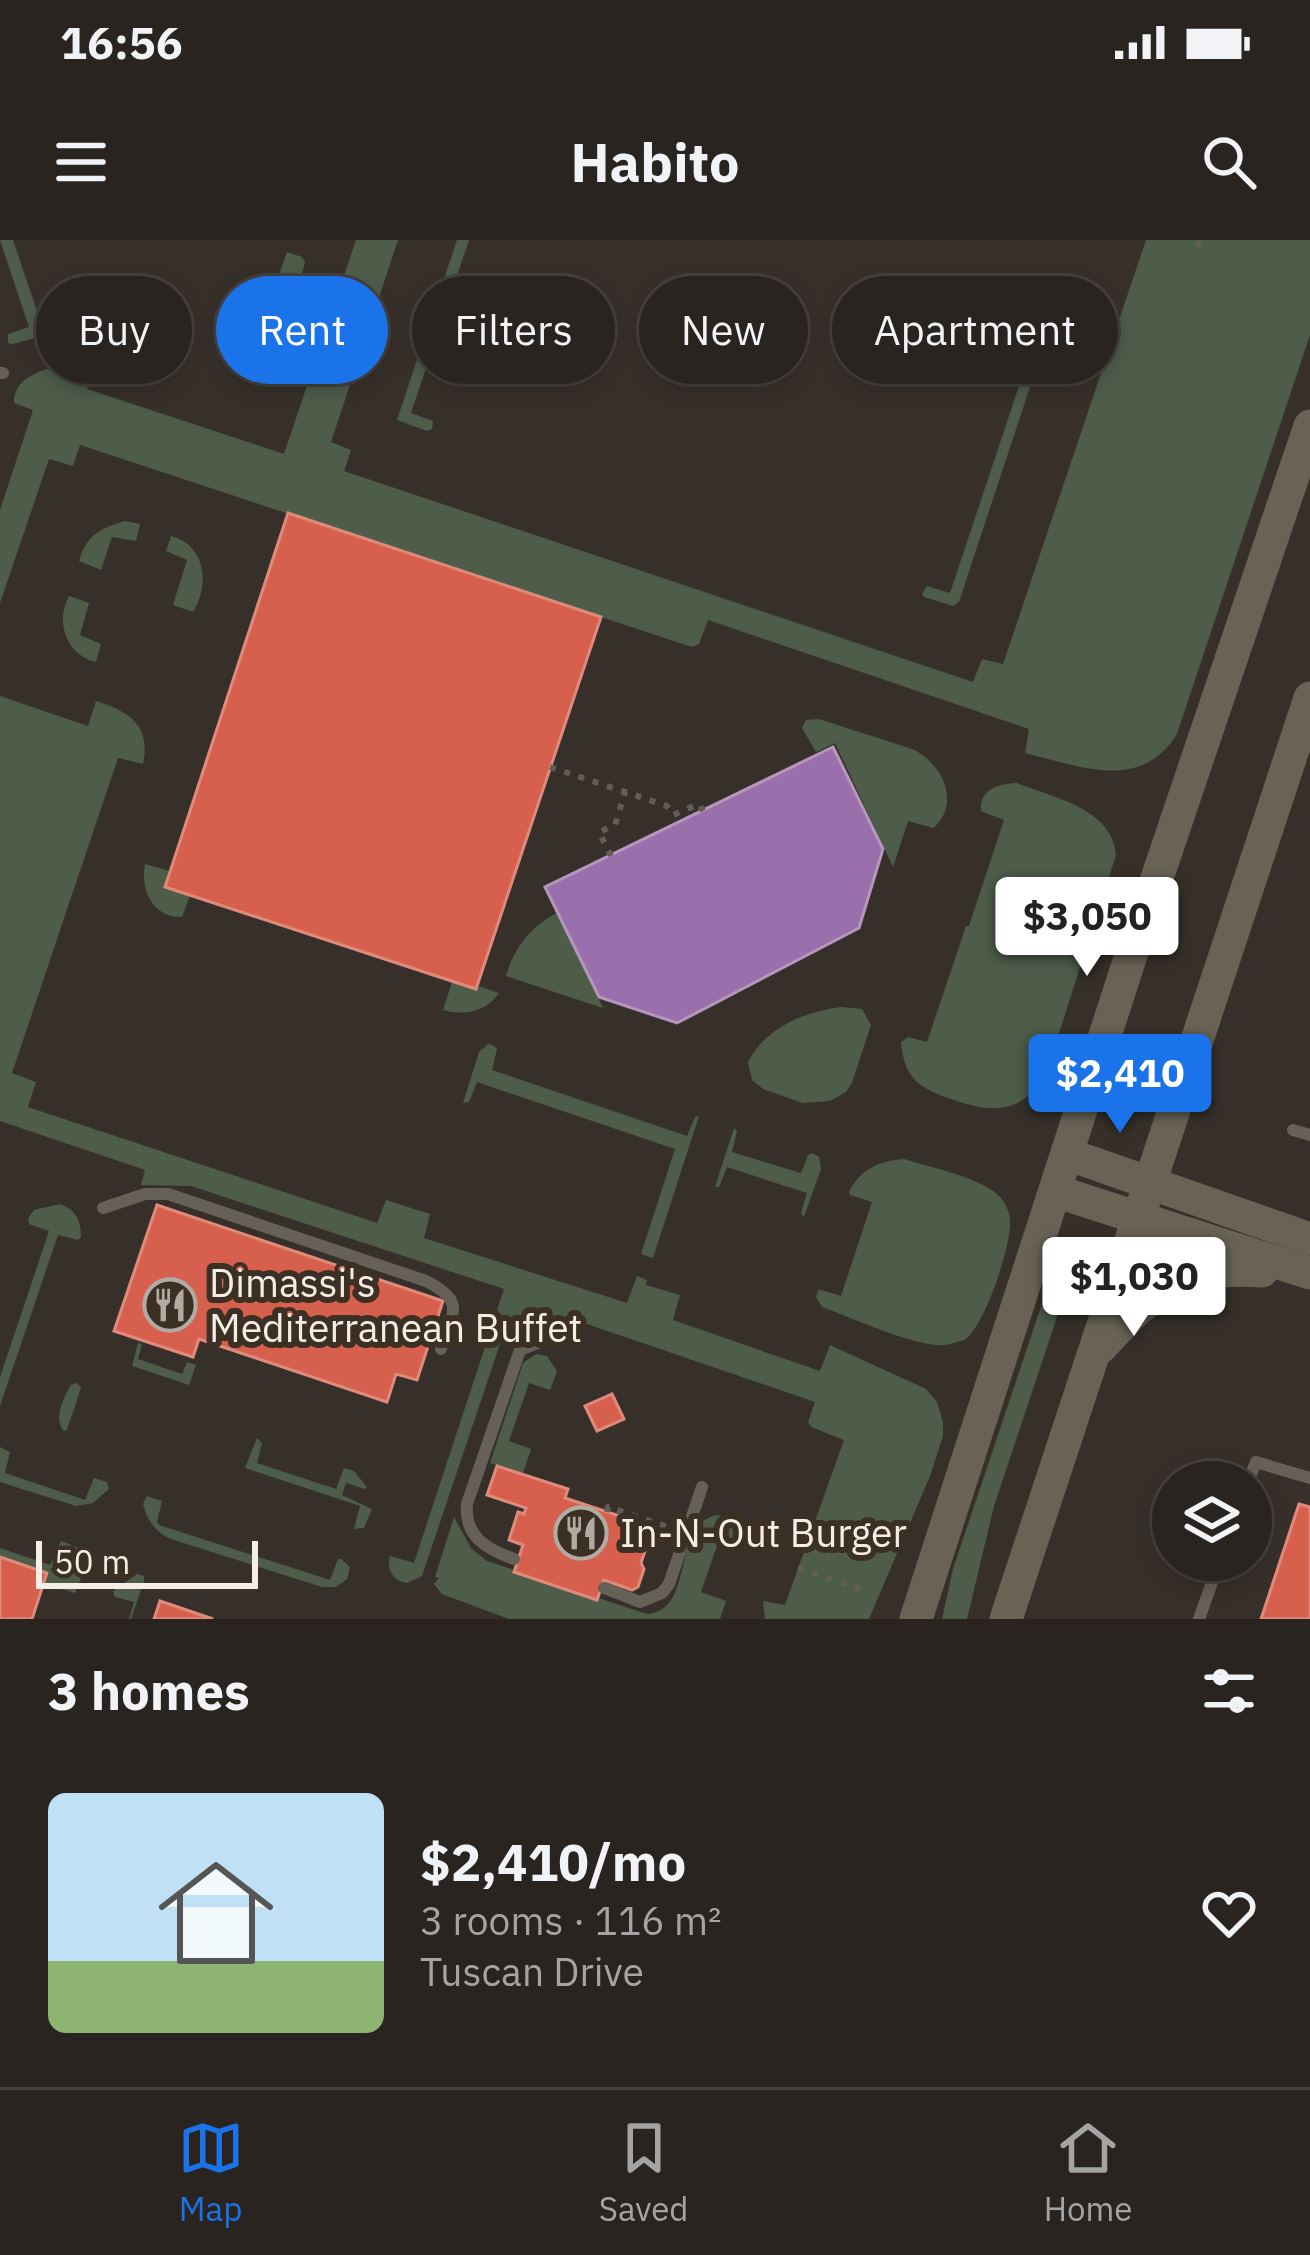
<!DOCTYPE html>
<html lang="en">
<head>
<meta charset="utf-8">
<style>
	body { margin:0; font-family:"IBM Plex Sans",sans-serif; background:#312c29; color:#f1f3f6; height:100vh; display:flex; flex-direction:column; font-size:45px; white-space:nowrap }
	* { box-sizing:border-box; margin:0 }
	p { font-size:39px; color:#a5a4a5 }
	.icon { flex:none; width:66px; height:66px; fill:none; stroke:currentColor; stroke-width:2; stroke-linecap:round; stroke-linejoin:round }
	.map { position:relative; height:1379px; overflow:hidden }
	.drawer { display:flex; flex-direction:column; background:#292420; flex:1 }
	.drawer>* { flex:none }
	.guide { position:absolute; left:36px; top:36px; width:1239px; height:108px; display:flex; gap:24px }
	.controls { position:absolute; left:1152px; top:1221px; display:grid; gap:24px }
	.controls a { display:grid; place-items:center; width:120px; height:120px; border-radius:50%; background:#292420; box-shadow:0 6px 18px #0003,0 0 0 3px #45413e; font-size:60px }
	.scale { position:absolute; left:36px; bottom:30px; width:222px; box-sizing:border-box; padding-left:12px; border:6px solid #f5ede6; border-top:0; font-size:33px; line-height:42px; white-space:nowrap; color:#f5ede6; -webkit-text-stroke:9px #3c3025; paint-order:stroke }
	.price { position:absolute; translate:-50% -102px; padding:0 27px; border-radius:12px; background:#fff; color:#222; font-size:39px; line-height:78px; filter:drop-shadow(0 3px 6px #0008) }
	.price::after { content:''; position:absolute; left:50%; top:72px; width:36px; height:27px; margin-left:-18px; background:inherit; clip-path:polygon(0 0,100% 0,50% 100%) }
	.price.on { background:#1a73e8; color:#fff }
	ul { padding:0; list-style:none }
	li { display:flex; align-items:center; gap:36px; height:300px; padding:0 48px }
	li+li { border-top:3px solid #45413e }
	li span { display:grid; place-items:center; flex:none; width:336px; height:240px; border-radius:18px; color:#555 }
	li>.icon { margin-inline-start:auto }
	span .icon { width:144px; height:144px; fill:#fffc; stroke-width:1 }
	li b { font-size:51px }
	h2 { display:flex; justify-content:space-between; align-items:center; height:144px; padding:0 48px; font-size:51px }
	.pill { padding:0 42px; border-radius:54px; background:#292420; box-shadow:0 6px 18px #0003,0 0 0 3px #45413e; font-size:42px; line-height:108px }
	.pill.on { background:#1a73e8; color:#fff }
	.status { display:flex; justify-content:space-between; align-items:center; height:84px; padding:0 60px; background:#292420; direction:ltr }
	.status svg { height:33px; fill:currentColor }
	header { display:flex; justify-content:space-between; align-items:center; height:156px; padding:0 48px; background:#292420; font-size:54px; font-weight:700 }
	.tabs { display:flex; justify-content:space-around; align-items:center; height:168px; border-top:3px solid #45413e; background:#292420; font-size:33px; color:#a5a4a5 }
	.tabs a { display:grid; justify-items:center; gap:6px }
	.tabs .on { color:#1a73e8 }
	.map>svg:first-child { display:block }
	.green { fill:#4d5d4a }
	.shops { fill:#d6604d; stroke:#df8a7b; stroke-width:3 }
	.offices { fill:#9970ab; stroke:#b596bd; stroke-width:3 }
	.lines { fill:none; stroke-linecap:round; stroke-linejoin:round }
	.path { stroke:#625e56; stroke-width:6; stroke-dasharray:6 9; stroke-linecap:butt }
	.lane { stroke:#666157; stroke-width:12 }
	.secondary { stroke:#686355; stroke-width:33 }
	.labels { text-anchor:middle; stroke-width:12; stroke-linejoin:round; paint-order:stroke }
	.poi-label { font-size:39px; fill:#f5ede6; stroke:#3c3025; text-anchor:start }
</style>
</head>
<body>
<div class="status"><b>16:56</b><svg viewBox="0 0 49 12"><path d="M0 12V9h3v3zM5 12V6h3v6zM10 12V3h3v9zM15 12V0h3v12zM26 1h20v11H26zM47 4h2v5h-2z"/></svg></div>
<header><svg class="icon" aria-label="menu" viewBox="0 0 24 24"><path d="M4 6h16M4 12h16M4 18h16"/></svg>Habito<svg class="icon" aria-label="search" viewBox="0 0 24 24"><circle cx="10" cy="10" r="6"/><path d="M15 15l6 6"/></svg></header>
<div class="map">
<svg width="1310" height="1379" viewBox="0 0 1310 1379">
	<rect width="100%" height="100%" fill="#37302a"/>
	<!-- green -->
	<g class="green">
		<polygon points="0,0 13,0 41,83 64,79 66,84 63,90 13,104 8,103 8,94 29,87"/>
		<path d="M356 0H398L331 202 351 210 344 231 973 442 982 419 1003 424 1146 0H1310V95L1177 494C1140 553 1080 526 1025 513L1029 489 708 380 699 404 692 407 80 205 73 226 49 219 0 363V270L33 170 14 163C13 132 59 124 85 123L93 129 87 149 284 214Z"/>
		<polygon points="457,0 469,0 411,173 433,181 432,189 427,191 397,180"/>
		<path d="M287 12 302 17 305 22C299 53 276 65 246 56L251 37 276 44Z"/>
		<polygon points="1028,60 1053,67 1055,71 959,362 953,366 924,357 922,354 927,346 950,353 1042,77 1022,68 1023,62"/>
		<path d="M125 281 140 284 136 301 112 297 101 330 79 321C86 296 100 288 125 281Z"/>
		<path d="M171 296C206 305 210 345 193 372L173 365 187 320 166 311Z"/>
		<path d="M69 356 89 363 80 395 101 404 96 422C66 415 55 381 69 356Z"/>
		<path d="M0 456 88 486 96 461C130 472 151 485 143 524L118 518 12 833 36 842 28 867 377 983 386 960 430 974 424 998 627 1063 637 1036 647 1040 646 1045 680 1055 673 1080 820 1131 830 1105 926 1149 937 1162 943 1182V1196L930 1236 869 1379H765L763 1361 785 1365 844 1200 811 1187 808 1182 815 1162 584 1083 576 1105C546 1095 528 1083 500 1104L422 1336 407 1343C393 1341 386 1329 390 1316L414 1323 504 1049 191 946 141 945 145 930 0 881Z"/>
		<path d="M819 479 912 509C942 522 962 564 933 588L908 581 893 627 835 503 816 512 802 488 806 480Z"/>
		<path d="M1017 543C1054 558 1112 568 1116 615L1046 834C1023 873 994 874 954 860 921 849 904 840 901 802L908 797 927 802 966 686H969L1004 580 981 571C979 549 998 544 1017 543Z"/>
		<path d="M145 624 169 631 165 646 190 655 182 677C153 678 140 650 145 624Z"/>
		<path d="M557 673 603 768 506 736C514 708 530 687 557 673Z"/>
		<path d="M452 742 476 750 478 746 499 753C486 772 464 776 443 770Z"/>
		<path d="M841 767 862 769 871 785 852 843 846 852 830 861 803 863 763 849 752 840 748 822C766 787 804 772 841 767Z"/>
		<polygon points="488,804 494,806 497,809 492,830 687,896 695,877 699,876 653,1018 641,1014 675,909 477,842 469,862 463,863 479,812"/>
		<polygon points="734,888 737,891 732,912 801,933 808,915 813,913 819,917 821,929 804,977 801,973 807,953 727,927 719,947 715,947"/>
		<path d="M904 919C929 927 982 938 999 956 1005 962 1010 972 1010 981 1012 1004 984 1089 964 1100 962 1101 949 1104 946 1105 920 1109 850 1077 822 1067L816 1057 818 1050H821L841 1056 872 962 850 955 849 952C861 929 878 921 904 919Z"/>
		<path d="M60 964C76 970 81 980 81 997L78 1000 58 995 0 1166V1137L49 991 29 984 28 979 34 970Z"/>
		<polygon points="1067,1000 1079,1004 1075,1023 994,1266 967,1379 942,1379 953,1329 1057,1019"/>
		<polygon points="138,1103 142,1104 138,1119 182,1134 187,1122 196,1125 189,1145 132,1126"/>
		<polygon points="536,1114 547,1116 557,1131 550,1150 529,1143 509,1201 531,1209 523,1233 490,1223 523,1123"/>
		<path d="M77 1143 81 1148 67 1190 64 1191C53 1179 63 1158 71 1145Z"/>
		<polygon points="257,1198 262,1203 257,1223 336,1249 344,1228 354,1231 367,1247 364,1249 346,1243 342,1255 372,1269 364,1288 354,1289 360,1266 245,1228"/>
		<polygon points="0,1207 10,1212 5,1233 85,1260 94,1238 107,1242 109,1249 93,1263 76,1266 0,1242"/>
		<path d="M147 1256 162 1261 157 1282 159 1285 330 1340 338 1319H341L350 1327 347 1339 336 1347H322L171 1299C156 1293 147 1280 143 1264Z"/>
		<path d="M717 1275C734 1278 747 1288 742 1307L719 1300 701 1352 726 1361 720 1379H509L442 1354 434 1344 439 1338 435 1337 454 1277 471 1308 487 1321 647 1374C696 1371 670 1285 717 1275Z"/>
		<polygon points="61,1301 85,1310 83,1314 62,1315 63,1330 78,1329 83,1333 75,1353 45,1344 49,1332 0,1316 0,1308 50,1325"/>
		<polygon points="137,1334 144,1336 144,1341 131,1379 129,1379 134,1362 115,1357 113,1351"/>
	</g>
	<!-- shops -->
	<g class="shops">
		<polygon points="288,273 601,377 476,749 165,647"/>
		<polygon points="157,965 443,1061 417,1140 396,1134 387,1162 199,1099 193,1117 114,1091"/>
		<polygon points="612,1154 624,1179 597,1191 585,1166"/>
		<polygon points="497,1226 568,1249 565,1258 653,1287 641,1323 644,1329 638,1347 632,1350 604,1340 597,1360 514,1332 523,1305 509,1300 518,1272 524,1274 526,1268 487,1255"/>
		<polygon points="1299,1264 1310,1267 1310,1379 1261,1379"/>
		<polygon points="0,1317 47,1333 32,1379 0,1379"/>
		<polygon points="160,1361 213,1379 154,1379"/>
	</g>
	<!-- offices -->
	<polygon class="offices" points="833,507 883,609 859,688 677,783 599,757 545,647"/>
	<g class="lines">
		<!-- path -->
		<g class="path">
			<polyline points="1197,7 1202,0"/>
			<polyline points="550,527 667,566 673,575 699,564 703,571"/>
			<polyline points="611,616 599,592 615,585 625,552"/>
			<polyline points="607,1272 608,1267 668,1287"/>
			<polyline points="798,1328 867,1351"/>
		</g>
		<!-- lane -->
		<g class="lane">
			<polyline points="0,133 3,133"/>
			<polyline points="1293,890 1310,895"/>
			<path d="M103 968 145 954H168L426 1041C466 1061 453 1072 441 1109"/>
			<polyline points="1248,1242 1256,1222 1310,1238"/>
			<path d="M514 1319C486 1309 464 1296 467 1264L520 1110 538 1103"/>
			<polyline points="604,1348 640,1362 662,1353 669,1344 702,1247"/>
			<polyline points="1199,1379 1220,1320"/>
		</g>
		<!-- secondary -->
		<g class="secondary">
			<polyline points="1067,914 1310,999"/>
			<polyline points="1055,951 1310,1033"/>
			<path d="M1101 1107C1153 1050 1182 1026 1262 1031"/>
			<polyline points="916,1379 1133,709 1310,186"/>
			<polyline points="1006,1379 1310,458"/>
		</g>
	</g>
	<!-- icons -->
	<defs>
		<g id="restaurant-ring" transform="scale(2.7)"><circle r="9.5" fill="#3c3025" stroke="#b2aba4" stroke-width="1.5"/><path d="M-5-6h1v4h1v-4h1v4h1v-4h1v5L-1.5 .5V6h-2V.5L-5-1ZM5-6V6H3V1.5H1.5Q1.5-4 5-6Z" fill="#b2aba4"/></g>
	</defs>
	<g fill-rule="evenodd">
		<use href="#restaurant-ring" x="170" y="1065"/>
		<use href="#restaurant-ring" x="581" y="1293"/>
	</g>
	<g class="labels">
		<!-- poi labels -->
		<g class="poi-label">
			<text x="209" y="1057">Dimassi's<tspan x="209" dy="45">Mediterranean Buffet</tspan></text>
			<text x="620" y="1307">In-N-Out Burger</text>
		</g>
	</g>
</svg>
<div class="controls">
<a><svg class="icon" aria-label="layers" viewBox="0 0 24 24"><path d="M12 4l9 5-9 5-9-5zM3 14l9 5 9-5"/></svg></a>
</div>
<div class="scale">50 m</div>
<b class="price" style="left:1087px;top:739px">$3,050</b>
<b class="price on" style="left:1120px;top:896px">$2,410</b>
<b class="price" style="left:1134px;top:1099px">$1,030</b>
<div class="guide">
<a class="pill">Buy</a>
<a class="pill on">Rent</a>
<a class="pill">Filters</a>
<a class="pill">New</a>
<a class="pill">Apartment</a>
</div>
</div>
<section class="drawer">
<h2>3 homes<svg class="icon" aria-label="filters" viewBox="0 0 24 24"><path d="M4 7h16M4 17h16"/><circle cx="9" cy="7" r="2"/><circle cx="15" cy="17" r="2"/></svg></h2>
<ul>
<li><span style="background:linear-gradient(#bfe0f5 70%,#8fb573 0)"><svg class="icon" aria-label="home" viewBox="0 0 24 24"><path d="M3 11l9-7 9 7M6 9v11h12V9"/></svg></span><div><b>$2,410/mo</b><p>3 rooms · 116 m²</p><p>Tuscan Drive</p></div><svg class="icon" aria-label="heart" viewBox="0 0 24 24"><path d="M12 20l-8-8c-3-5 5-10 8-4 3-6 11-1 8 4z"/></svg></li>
</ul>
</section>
<nav class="tabs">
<a class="on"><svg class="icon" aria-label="map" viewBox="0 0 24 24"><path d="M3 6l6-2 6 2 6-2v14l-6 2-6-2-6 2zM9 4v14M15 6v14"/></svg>Map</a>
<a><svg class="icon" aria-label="saved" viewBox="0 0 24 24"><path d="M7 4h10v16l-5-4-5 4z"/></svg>Saved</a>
<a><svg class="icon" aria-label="home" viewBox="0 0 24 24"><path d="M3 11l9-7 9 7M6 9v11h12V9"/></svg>Home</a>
</nav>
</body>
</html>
